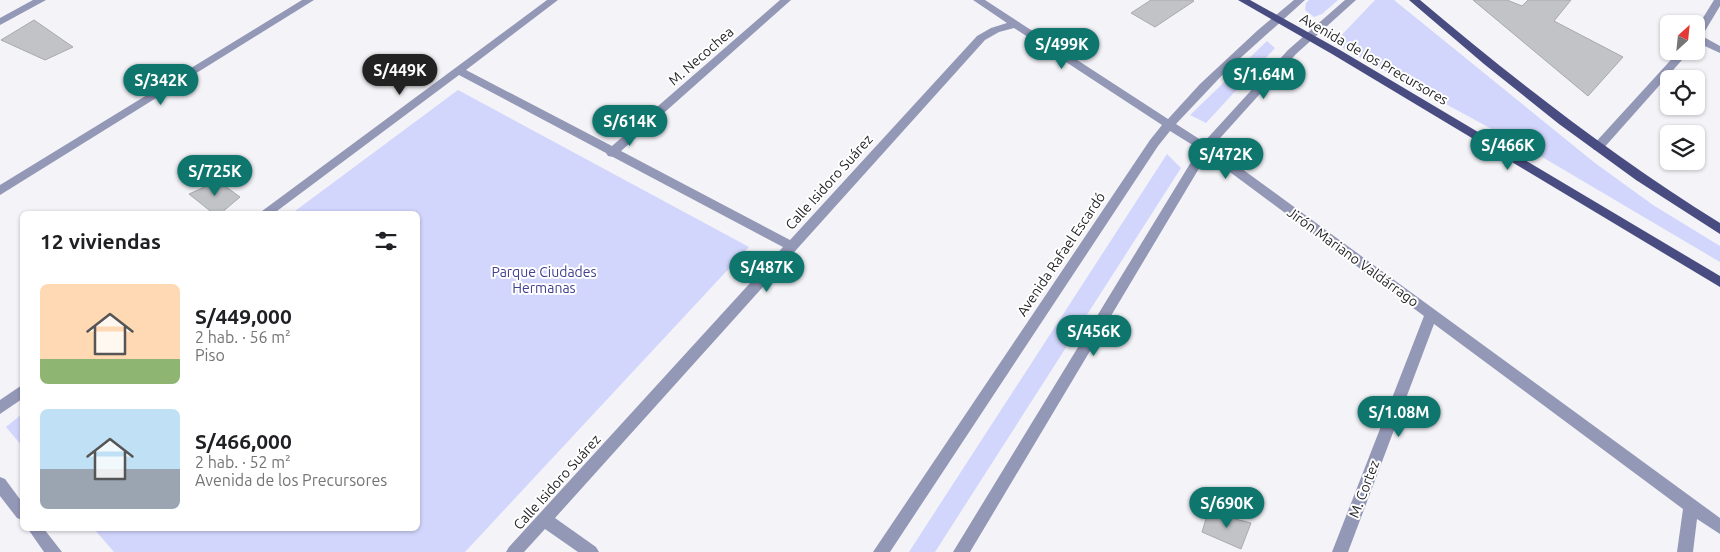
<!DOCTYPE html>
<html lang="es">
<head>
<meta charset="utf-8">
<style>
	body { margin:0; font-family:Ubuntu,sans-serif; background:#f2f2f2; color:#202124; height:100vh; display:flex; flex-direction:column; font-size:19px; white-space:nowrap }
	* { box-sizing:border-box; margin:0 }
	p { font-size:16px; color:#757577 }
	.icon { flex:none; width:28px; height:28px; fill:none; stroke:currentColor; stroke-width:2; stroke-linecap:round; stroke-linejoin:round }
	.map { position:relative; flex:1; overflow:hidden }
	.side { position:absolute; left:20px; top:211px; width:400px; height:320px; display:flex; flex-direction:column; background:#fff; border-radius:8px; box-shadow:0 1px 4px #0004 }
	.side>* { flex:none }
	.needle { width:32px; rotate:27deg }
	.buttons { position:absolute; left:1660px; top:15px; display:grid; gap:10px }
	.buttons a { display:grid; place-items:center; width:45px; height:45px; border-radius:8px; background:#fff; box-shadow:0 1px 4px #0004; font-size:25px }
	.price { position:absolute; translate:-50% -42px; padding:0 11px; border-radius:18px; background:#0f766e; color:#fff; font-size:16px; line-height:32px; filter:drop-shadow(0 1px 2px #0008) }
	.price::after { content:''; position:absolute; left:50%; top:30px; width:15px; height:11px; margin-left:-8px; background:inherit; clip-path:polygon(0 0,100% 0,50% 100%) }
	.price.active { background:#222; color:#fff }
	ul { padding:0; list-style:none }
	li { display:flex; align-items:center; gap:15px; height:125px; padding:0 20px }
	li span { display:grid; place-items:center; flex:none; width:140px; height:100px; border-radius:8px; color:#555 }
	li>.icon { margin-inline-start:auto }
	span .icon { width:60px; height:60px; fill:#fffc; stroke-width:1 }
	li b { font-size:21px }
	h2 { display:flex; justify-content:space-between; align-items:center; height:60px; padding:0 20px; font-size:21px }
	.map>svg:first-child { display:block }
	.green { fill:#d2d6fc }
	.building { fill:#c2c3c7; stroke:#a9aaae }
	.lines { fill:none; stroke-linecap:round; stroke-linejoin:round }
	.minor { fill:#9498b7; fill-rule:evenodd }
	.major { fill:#494c81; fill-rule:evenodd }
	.labels { text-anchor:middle; stroke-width:4; stroke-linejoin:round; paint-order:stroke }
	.street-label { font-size:14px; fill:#252527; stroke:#fff }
	.park-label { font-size:14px; fill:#424092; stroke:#fff }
</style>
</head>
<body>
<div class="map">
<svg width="1720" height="552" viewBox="0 0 1720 552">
	<rect width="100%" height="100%" fill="#f3f3f8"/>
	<!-- green -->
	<g class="green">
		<polygon points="1309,0 1338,0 1322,14 1314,17 1305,10 1306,3"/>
		<polygon points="1375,0 1394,0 1595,163 1653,205 1720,246 1720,262 1532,151 1334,43"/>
		<polygon points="1267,41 1275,48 1206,123 1190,115"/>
		<polygon points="458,90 749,247 465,552 114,552 94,529 418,529 418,214 291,214"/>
		<polygon points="1167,154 1181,168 935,552 909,552"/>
		<polygon points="22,414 22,446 6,427"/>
	</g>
	<!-- building -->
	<g class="building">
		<polygon points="1151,0 1192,0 1194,1 1155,27 1131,13"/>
		<polygon points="1473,0 1507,0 1522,6 1528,0 1571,0 1554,21 1623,57 1588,96"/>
		<polygon points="34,20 73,47 45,60 1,40"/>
		<polygon points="218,181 240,197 220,214 214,214 189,194"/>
		<polygon points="1208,512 1251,523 1241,549 1202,532"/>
	</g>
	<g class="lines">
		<!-- minor -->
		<g class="minor">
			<polygon points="33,0 46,0 0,25 0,18"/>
			<polygon points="302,0 314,0 0,195 0,185"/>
			<polygon points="547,0 558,0 466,70 612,146 780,0 791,0 621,151 790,240 977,36 991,28 1007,23 973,0 985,0 1168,119 1200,84 1258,30 1294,0 1305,0 1227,70 1176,124 1204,142 1288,50 1345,0 1356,0 1296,54 1212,147 1720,518 1720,534 1697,519 1693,552 1677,552 1683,509 1434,324 1348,552 1332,552 1424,316 1207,155 970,552 953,552 1199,149 1170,131 1158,146 890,552 873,552 1150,140 1162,125 1014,28 999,32 985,40 555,518 596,547 599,552 578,552 545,529 524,552 506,552 509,547 783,247 613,157 608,156 606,153 459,75 273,214 258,214"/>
			<polygon points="1714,0 1720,0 1720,6 1702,36 1720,46 1720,53 1696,42 1696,29"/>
			<polygon points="1679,51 1690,51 1602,150 1594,150 1592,147 1594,144"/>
			<polygon points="22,385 22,399 0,414 0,400"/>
			<polygon points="0,477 5,479 22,502 22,520 17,518 0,496"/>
			<polygon points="28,529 44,529 62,552 44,552"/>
		</g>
		<!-- major -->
		<g class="major">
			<polygon points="1238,0 1250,0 1340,50 1720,276 1720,287 1332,54"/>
			<path d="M1409 0H1420C1516 81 1614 157 1720 223V234L1636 180 1559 124 1484 64Z"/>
		</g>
	</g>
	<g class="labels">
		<!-- street labels -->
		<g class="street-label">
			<text transform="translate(701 56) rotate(-41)" y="5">M. Necochea</text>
			<text transform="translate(1374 59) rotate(30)" y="5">Avenida de los Precursores</text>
			<text transform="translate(829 182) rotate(-48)" y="5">Calle Isidoro Suárez</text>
			<text transform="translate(1061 254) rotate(-56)" y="5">Avenida Rafael Escardó</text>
			<text transform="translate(1353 257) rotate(36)" y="5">Jirón Mariano Valdárrago</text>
			<text transform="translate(557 482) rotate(-48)" y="5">Calle Isidoro Suárez</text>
			<text transform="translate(1364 489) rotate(-69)" y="5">M. Cortez</text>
		</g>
		<!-- park labels -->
		<g class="park-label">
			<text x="544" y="277">Parque Ciudades<tspan x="544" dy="16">Hermanas</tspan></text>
		</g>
	</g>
</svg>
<div class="buttons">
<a><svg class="needle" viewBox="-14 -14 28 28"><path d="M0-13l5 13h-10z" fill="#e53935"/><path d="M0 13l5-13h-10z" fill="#757577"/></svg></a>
<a><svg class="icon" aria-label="locate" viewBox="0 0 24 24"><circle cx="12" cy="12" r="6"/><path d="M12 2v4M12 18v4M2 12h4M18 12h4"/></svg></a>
<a><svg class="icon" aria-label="layers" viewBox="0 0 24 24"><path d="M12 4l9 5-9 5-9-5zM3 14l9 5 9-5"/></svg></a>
</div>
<b class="price" style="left:1062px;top:70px">S/499K</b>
<b class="price active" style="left:400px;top:96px">S/449K</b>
<b class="price" style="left:1264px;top:100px">S/1.64M</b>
<b class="price" style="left:161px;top:106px">S/342K</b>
<b class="price" style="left:630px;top:147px">S/614K</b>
<b class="price" style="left:1508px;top:171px">S/466K</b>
<b class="price" style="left:1226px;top:180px">S/472K</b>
<b class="price" style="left:215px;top:197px">S/725K</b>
<b class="price" style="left:767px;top:293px">S/487K</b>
<b class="price" style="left:1094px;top:357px">S/456K</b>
<b class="price" style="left:1399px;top:438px">S/1.08M</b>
<b class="price" style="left:1227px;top:529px">S/690K</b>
<section class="side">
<h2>12 viviendas<svg class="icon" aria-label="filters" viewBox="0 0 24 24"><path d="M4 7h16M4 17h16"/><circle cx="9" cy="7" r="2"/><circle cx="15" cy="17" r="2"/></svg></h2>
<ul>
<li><span style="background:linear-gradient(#ffd9b3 75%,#8fb573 0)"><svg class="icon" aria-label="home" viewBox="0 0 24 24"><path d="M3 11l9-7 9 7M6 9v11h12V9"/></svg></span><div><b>S/449,000</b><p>2 hab. · 56 m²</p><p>Piso</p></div></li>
<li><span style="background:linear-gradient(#bfe0f5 60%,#9aa5b1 0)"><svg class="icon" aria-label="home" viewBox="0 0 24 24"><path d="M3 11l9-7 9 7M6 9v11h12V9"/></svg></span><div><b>S/466,000</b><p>2 hab. · 52 m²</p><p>Avenida de los Precursores</p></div></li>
</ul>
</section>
</div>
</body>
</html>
